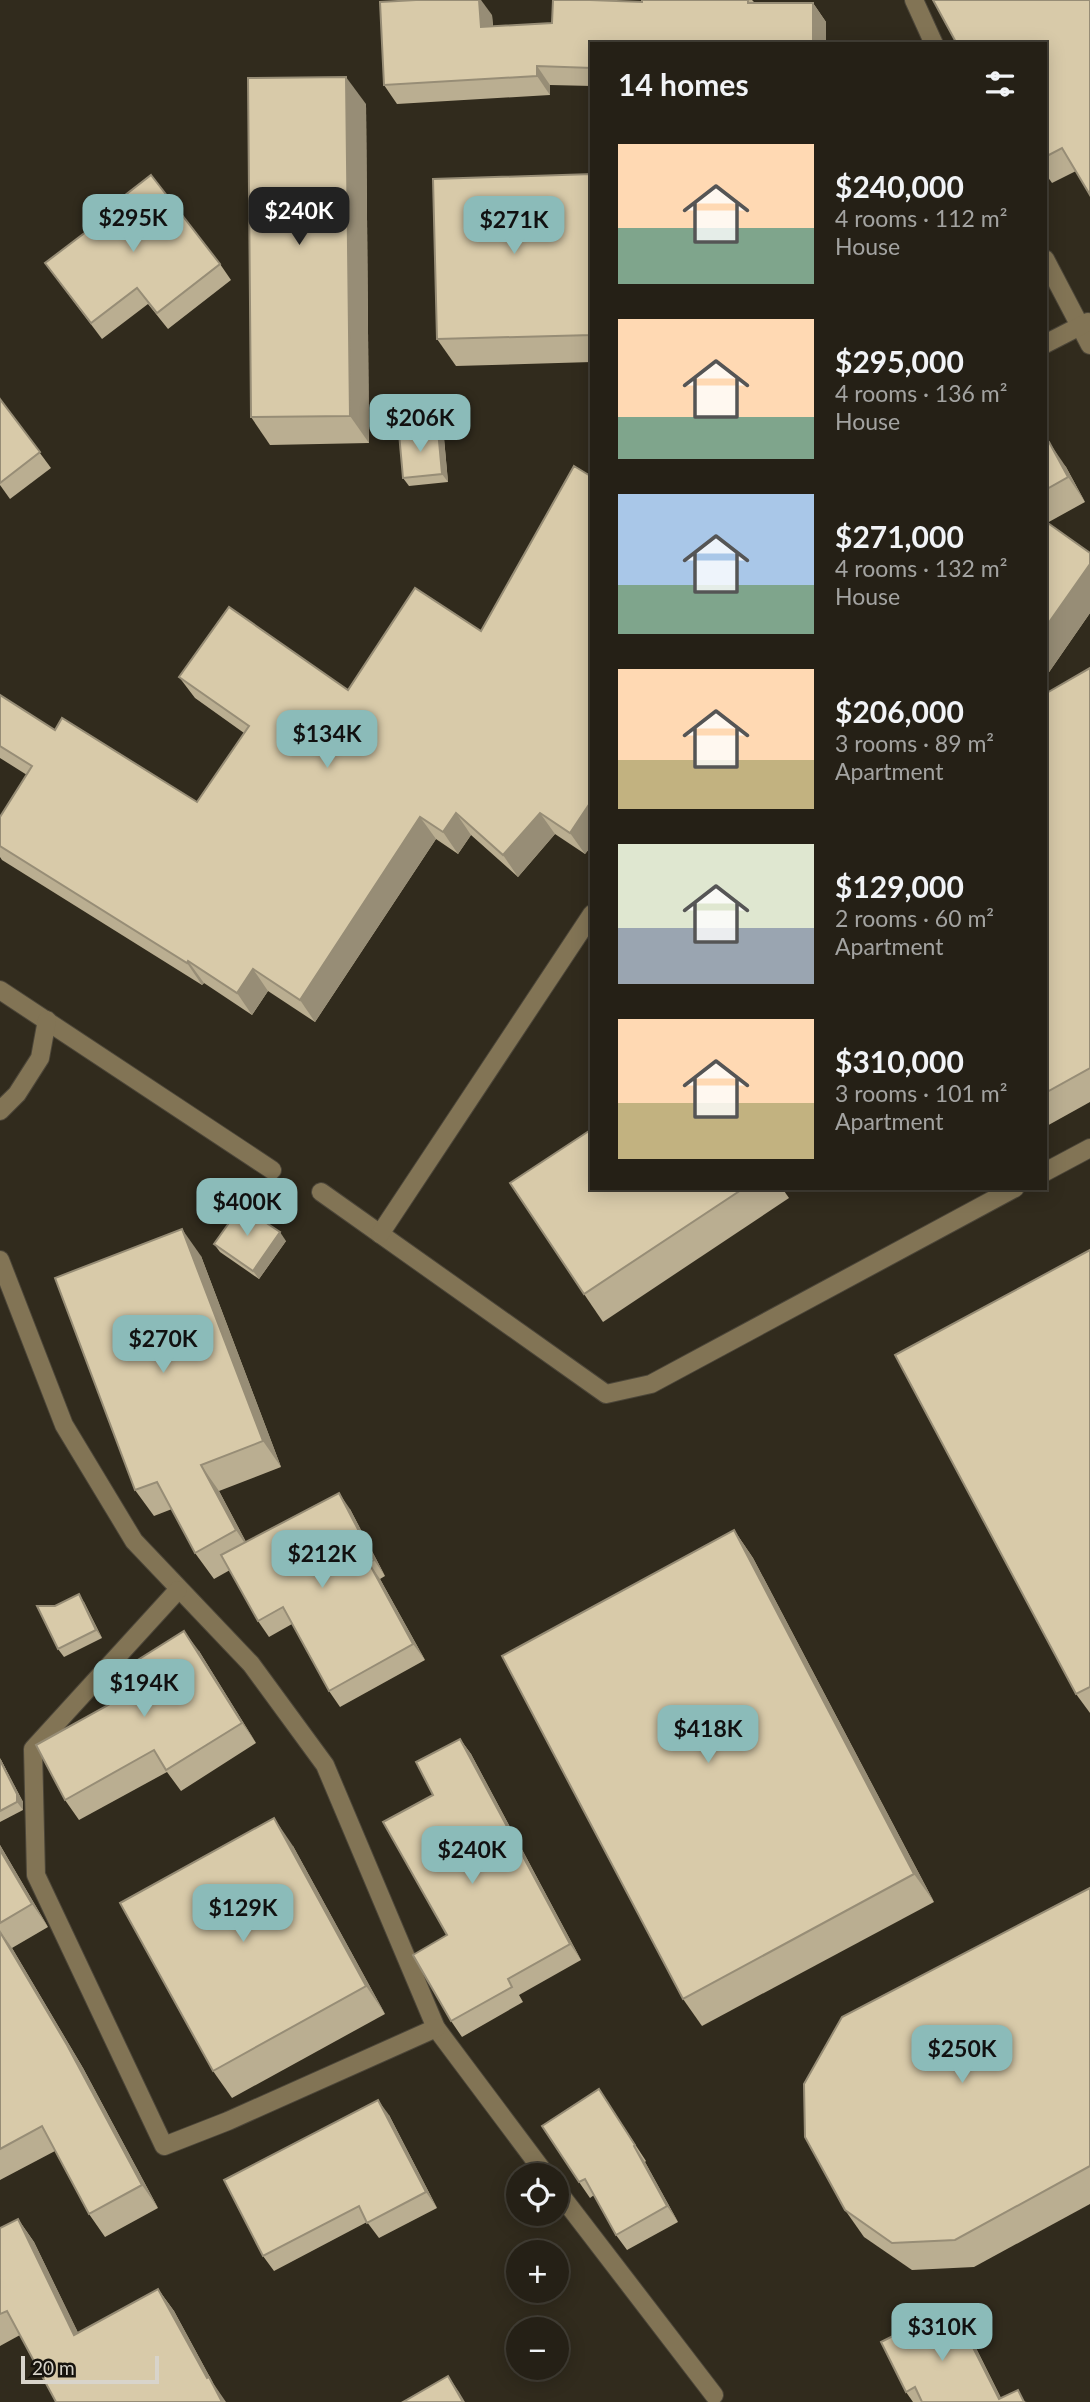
<!DOCTYPE html>
<html lang="en">
<head>
<meta charset="utf-8">
<style>
	body { margin:0; font-family:Lato,sans-serif; background:#2d281f; color:#f1f3f6; height:100vh; display:flex; flex-direction:column; font-size:26px; white-space:nowrap }
	* { box-sizing:border-box; margin:0 }
	p { font-size:23px; color:#a3a3a1 }
	.icon { flex:none; width:38px; height:38px; fill:none; stroke:currentColor; stroke-width:2; stroke-linecap:round; stroke-linejoin:round }
	.map { position:relative; flex:1; overflow:hidden }
	.details { position:absolute; left:590px; top:42px; width:457px; height:1148px; display:flex; flex-direction:column; background:#252016; border-radius:0px; box-shadow:0 4px 18px #0003,0 0 0 2px #423e35 }
	.details>* { flex:none }
	.tools { position:absolute; left:506px; top:2163px; display:grid; gap:14px }
	.tools a { display:grid; place-items:center; width:63px; height:63px; border-radius:50%; background:#252016; box-shadow:0 4px 18px #0003,0 0 0 2px #423e35; font-size:35px }
	.scale { position:absolute; left:21px; bottom:18px; width:138px; box-sizing:border-box; padding-left:7px; border:4px solid #d8d4cb; border-top:0; font-size:19px; line-height:24px; white-space:nowrap; color:#d8d4cb; -webkit-text-stroke:5px #17140e; paint-order:stroke }
	.price { position:absolute; translate:-50% -60px; padding:0 16px; border-radius:14px; background:#8bbbb9; color:#111; font-size:23px; line-height:46px; filter:drop-shadow(0 2px 4px #0008) }
	.price::after { content:''; position:absolute; left:50%; top:42px; width:21px; height:16px; margin-left:-10px; background:inherit; clip-path:polygon(0 0,100% 0,50% 100%) }
	.price.current { background:#222; color:#fff }
	ul { padding:0; list-style:none }
	li { display:flex; align-items:center; gap:21px; height:175px; padding:0 28px }
	li span { display:grid; place-items:center; flex:none; width:196px; height:140px; border-radius:0px; color:#555 }
	li>.icon { margin-inline-start:auto }
	span .icon { width:84px; height:84px; fill:#fffc; stroke-width:1 }
	li b { font-size:30px }
	h2 { display:flex; justify-content:space-between; align-items:center; height:84px; padding:0 28px; font-size:30px }
	.map>svg:first-child { display:block }
	.lines { fill:none; stroke-linecap:round; stroke-linejoin:round }
	.minor-casing { stroke:#4c4639; stroke-width:20 }
	.minor { stroke:#827455; stroke-width:18 }
	.wall { fill:#baae91 }
	.shaded-wall { fill:#978d76 }
	.building { fill:#d8caa9; stroke:#978d76; stroke-width:2 }
</style>
</head>
<body>
<div class="map">
<svg width="1090" height="2402" viewBox="0 0 1090 2402">
	<rect width="100%" height="100%" fill="#312b1d"/>
	<g class="lines">
		<!-- minor casing -->
		<g class="minor-casing">
			<g id="minor">
				<polyline points="914,0 934,44"/>
				<polyline points="1045,259 1090,345"/>
				<polyline points="1045,344 1088,322"/>
				<polyline points="0,990 272,1170"/>
				<polyline points="0,1111 17,1094 40,1058 47,1020"/>
				<polyline points="1045,1172 1090,1148"/>
				<polyline points="321,1192 606,1394 651,1384 1015,1188"/>
				<polyline points="380,1234 592,914"/>
				<polyline points="0,1260 64,1425 134,1541 251,1664 325,1765 436,2028 546,2175"/>
				<polyline points="178,1590 33,1749 36,1875 164,2146 228,2121 436,2028"/>
				<polyline points="556,2189 714,2395"/>
			</g>
		</g>
		<!-- minor -->
		<use href="#minor" class="minor"/>
	</g>
	<!-- wall -->
	<g class="wall">
		<polygon points="752,0 755,3 813,3 826,22 592,44 592,86 550,85 550,95 397,104 384,85 492,15 493,26 552,23 642,2"/>
		<polygon points="1090,0 1076,171 1052,183 1045,173 1045,44"/>
		<polygon points="366,104 369,443 270,445 251,417"/>
		<polygon points="592,174 592,362 456,366 437,339"/>
		<polygon points="45,263 220,264 231,280 168,329 148,304 102,339"/>
		<polygon points="0,399 51,468 10,499 0,485"/>
		<polygon points="444,438 448,482 409,486 403,478"/>
		<polygon points="1045,444 1066,467 1085,502 1047,523 1090,553 1090,613 1045,678"/>
		<polygon points="592,477 592,845 585,854 555,834 518,877 471,835 458,854 436,839 315,1022 268,991 252,1015 204,983 202,985 2,860 0,857 0,817 27,775 0,758 0,695 55,730 197,802 244,733 195,698 179,677 348,690 481,631"/>
		<polygon points="1090,668 1090,1102 1045,1127 1045,694"/>
		<polygon points="592,1188 782,1188 789,1198 603,1322 584,1294"/>
		<polygon points="286,1241 259,1279 220,1252 214,1244"/>
		<polygon points="1090,1250 1090,1713 1076,1694"/>
		<polygon points="201,1256 281,1467 219,1491 246,1542 350,1509 385,1576 380,1579 425,1660 340,1707 329,1691 292,1624 269,1637 258,1621 230,1570 214,1579 195,1553 172,1509 154,1516 135,1490"/>
		<polygon points="734,1530 753,1558 934,1902 702,2026 683,1999"/>
		<polygon points="84,1602 102,1638 64,1657 58,1649 55,1606"/>
		<polygon points="199,1651 256,1743 181,1791 167,1772 79,1820 65,1800 121,1698"/>
		<polygon points="460,1739 471,1754 581,1960 519,1995 523,2002 462,2037 451,2021 447,1935 433,1795"/>
		<polygon points="0,1758 23,1802 23,1810 0,1822"/>
		<polygon points="0,1845 48,1927 12,1948 83,2068 158,2208 105,2237 89,2214 55,2151 0,2180"/>
		<polygon points="293,1846 385,2014 232,2098 213,2071"/>
		<polygon points="1090,1888 1090,2204 974,2267 912,2270 864,2237 845,2210"/>
		<polygon points="599,2089 646,2161 645,2162 678,2222 627,2250 616,2235 594,2195 590,2198 579,2182"/>
		<polygon points="389,2115 437,2208 379,2238 367,2222 274,2271 263,2256"/>
		<polygon points="18,2219 34,2242 78,2333 158,2289 174,2311 213,2383 20,2335 0,2346 0,2228"/>
		<polygon points="952,2306 963,2322 1001,2398 1027,2402 913,2402 906,2392"/>
	</g>
	<!-- shaded-wall -->
	<g class="shaded-wall">
		<polygon points="479,0 481,0 492,15 494,45 481,27"/>
		<polygon points="813,3 826,22 826,44 813,44"/>
		<polygon points="537,66 550,85 550,95 537,76"/>
		<polygon points="346,77 366,104 369,443 350,416"/>
		<polygon points="438,430 444,438 448,482 442,474"/>
		<polygon points="1049,442 1066,467 1085,502 1068,477"/>
		<polygon points="1090,564 1090,613 1045,678 1045,628"/>
		<polygon points="592,800 592,845 585,854 570,833"/>
		<polygon points="456,813 471,835 458,854 443,832"/>
		<polygon points="540,813 555,834 518,877 503,855"/>
		<polygon points="420,817 436,839 315,1022 300,1000"/>
		<polygon points="188,961 204,983 202,985 187,963"/>
		<polygon points="253,969 268,991 252,1015 237,993"/>
		<polygon points="182,1229 201,1256 281,1467 263,1441"/>
		<polygon points="280,1232 286,1241 259,1279 253,1271"/>
		<polygon points="201,1465 219,1491 254,1557 236,1530"/>
		<polygon points="339,1493 350,1509 385,1576 374,1560"/>
		<polygon points="734,1530 753,1558 934,1902 914,1874"/>
		<polygon points="369,1563 380,1579 425,1660 413,1644"/>
		<polygon points="79,1594 84,1602 102,1638 96,1630"/>
		<polygon points="184,1631 199,1651 256,1743 242,1723"/>
		<polygon points="460,1739 471,1754 581,1960 570,1944"/>
		<polygon points="0,1758 23,1802 23,1810 17,1802"/>
		<polygon points="274,1818 293,1846 385,2014 366,1986"/>
		<polygon points="0,1845 48,1927 32,1904 0,1850"/>
		<polygon points="0,1931 12,1948 83,2068 158,2208 142,2185"/>
		<polygon points="378,2100 389,2115 437,2208 426,2192"/>
		<polygon points="634,2146 645,2162 678,2222 667,2206"/>
		<polygon points="18,2219 34,2242 90,2357 74,2335"/>
		<polygon points="158,2289 174,2311 213,2383 226,2402 222,2402 207,2378"/>
		<polygon points="952,2306 963,2322 1003,2402 1001,2402"/>
		<polygon points="448,2376 459,2392 465,2402 463,2402"/>
	</g>
	<!-- building -->
	<g class="building">
		<polygon points="416,0 479,0 481,27 552,23 553,0 590,0 642,2 642,0 748,0 748,3 813,3 813,44 592,44 592,68 537,66 537,76 384,85 380,2"/>
		<polygon points="933,0 1090,0 1090,195 1062,148 1045,157 1045,44 957,44"/>
		<polygon points="346,77 350,416 251,417 248,78"/>
		<polygon points="592,174 592,335 437,339 433,179"/>
		<polygon points="151,175 220,264 157,313 137,288 91,323 45,263 91,228 88,224"/>
		<polygon points="0,399 40,452 0,483"/>
		<polygon points="438,430 442,474 403,478 399,433"/>
		<polygon points="1049,442 1068,477 1045,490 1045,444"/>
		<polygon points="574,466 592,477 592,800 570,833 540,813 503,855 456,813 443,832 420,817 300,1000 253,969 237,993 188,961 187,963 0,846 0,817 32,766 0,746 0,695 55,730 62,718 197,802 249,726 179,677 229,607 348,690 415,588 481,631"/>
		<polygon points="1045,521 1090,553 1090,564 1045,628"/>
		<polygon points="1090,668 1090,1068 1045,1093 1045,694"/>
		<polygon points="592,1129 592,1188 744,1188 584,1294 510,1183"/>
		<polygon points="241,1206 280,1232 253,1271 214,1244"/>
		<polygon points="182,1229 263,1441 201,1465 236,1530 195,1553 157,1482 135,1490 55,1278"/>
		<polygon points="1090,1250 1090,1687 1076,1694 895,1355"/>
		<polygon points="339,1493 374,1560 369,1563 413,1644 329,1691 283,1607 258,1621 221,1555"/>
		<polygon points="734,1530 914,1874 683,1999 502,1656"/>
		<polygon points="79,1594 96,1630 58,1649 37,1606 55,1606"/>
		<polygon points="184,1631 242,1723 166,1770 154,1750 65,1800 36,1745 121,1698 109,1678"/>
		<polygon points="460,1739 570,1944 508,1979 512,1987 451,2021 413,1955 447,1935 383,1822 433,1795 416,1762"/>
		<polygon points="0,1760 17,1794 17,1802 0,1811"/>
		<polygon points="274,1818 366,1986 213,2071 120,1903"/>
		<polygon points="0,1850 32,1904 0,1923"/>
		<polygon points="1090,1888 1090,2166 955,2240 892,2243 845,2210 805,2137 804,2084 842,2017"/>
		<polygon points="0,1932 67,2045 142,2185 89,2214 42,2126 0,2149"/>
		<polygon points="599,2089 635,2145 634,2146 667,2206 616,2235 585,2179 579,2182 542,2126"/>
		<polygon points="378,2100 426,2192 367,2223 359,2206 263,2256 224,2180"/>
		<polygon points="18,2219 74,2335 158,2289 207,2378 209,2377 222,2402 56,2402 7,2311 0,2314 0,2228"/>
		<polygon points="952,2306 999,2399 1018,2390 1024,2402 922,2402 915,2387 906,2392 881,2342"/>
		<polygon points="448,2376 463,2402 403,2402"/>
	</g>
</svg>
<div class="tools">
<a><svg class="icon" aria-label="locate" viewBox="0 0 24 24"><circle cx="12" cy="12" r="6"/><path d="M12 2v4M12 18v4M2 12h4M18 12h4"/></svg></a>
<a>+</a>
<a>−</a>
</div>
<div class="scale">20 m</div>
<b class="price current" style="left:299px;top:247px">$240K</b>
<b class="price" style="left:133px;top:254px">$295K</b>
<b class="price" style="left:514px;top:256px">$271K</b>
<b class="price" style="left:420px;top:454px">$206K</b>
<b class="price" style="left:327px;top:770px">$134K</b>
<b class="price" style="left:247px;top:1238px">$400K</b>
<b class="price" style="left:163px;top:1375px">$270K</b>
<b class="price" style="left:322px;top:1590px">$212K</b>
<b class="price" style="left:144px;top:1719px">$194K</b>
<b class="price" style="left:708px;top:1765px">$418K</b>
<b class="price" style="left:472px;top:1886px">$240K</b>
<b class="price" style="left:243px;top:1944px">$129K</b>
<b class="price" style="left:962px;top:2085px">$250K</b>
<b class="price" style="left:942px;top:2363px">$310K</b>
<section class="details">
<h2>14 homes<svg class="icon" aria-label="filters" viewBox="0 0 24 24"><path d="M4 7h16M4 17h16"/><circle cx="9" cy="7" r="2"/><circle cx="15" cy="17" r="2"/></svg></h2>
<ul>
<li><span style="background:linear-gradient(#ffd9b3 60%,#7fa58c 0)"><svg class="icon" aria-label="home" viewBox="0 0 24 24"><path d="M3 11l9-7 9 7M6 9v11h12V9"/></svg></span><div><b>$240,000</b><p>4 rooms · 112 m²</p><p>House</p></div></li>
<li><span style="background:linear-gradient(#ffd9b3 70%,#7fa58c 0)"><svg class="icon" aria-label="home" viewBox="0 0 24 24"><path d="M3 11l9-7 9 7M6 9v11h12V9"/></svg></span><div><b>$295,000</b><p>4 rooms · 136 m²</p><p>House</p></div></li>
<li><span style="background:linear-gradient(#a9c7e8 65%,#7fa58c 0)"><svg class="icon" aria-label="home" viewBox="0 0 24 24"><path d="M3 11l9-7 9 7M6 9v11h12V9"/></svg></span><div><b>$271,000</b><p>4 rooms · 132 m²</p><p>House</p></div></li>
<li><span style="background:linear-gradient(#ffd9b3 65%,#c2b280 0)"><svg class="icon" aria-label="home" viewBox="0 0 24 24"><path d="M3 11l9-7 9 7M6 9v11h12V9"/></svg></span><div><b>$206,000</b><p>3 rooms · 89 m²</p><p>Apartment</p></div></li>
<li><span style="background:linear-gradient(#dfe7d0 60%,#9aa5b1 0)"><svg class="icon" aria-label="home" viewBox="0 0 24 24"><path d="M3 11l9-7 9 7M6 9v11h12V9"/></svg></span><div><b>$129,000</b><p>2 rooms · 60 m²</p><p>Apartment</p></div></li>
<li><span style="background:linear-gradient(#ffd9b3 60%,#c2b280 0)"><svg class="icon" aria-label="home" viewBox="0 0 24 24"><path d="M3 11l9-7 9 7M6 9v11h12V9"/></svg></span><div><b>$310,000</b><p>3 rooms · 101 m²</p><p>Apartment</p></div></li>
</ul>
</section>
</div>
</body>
</html>
